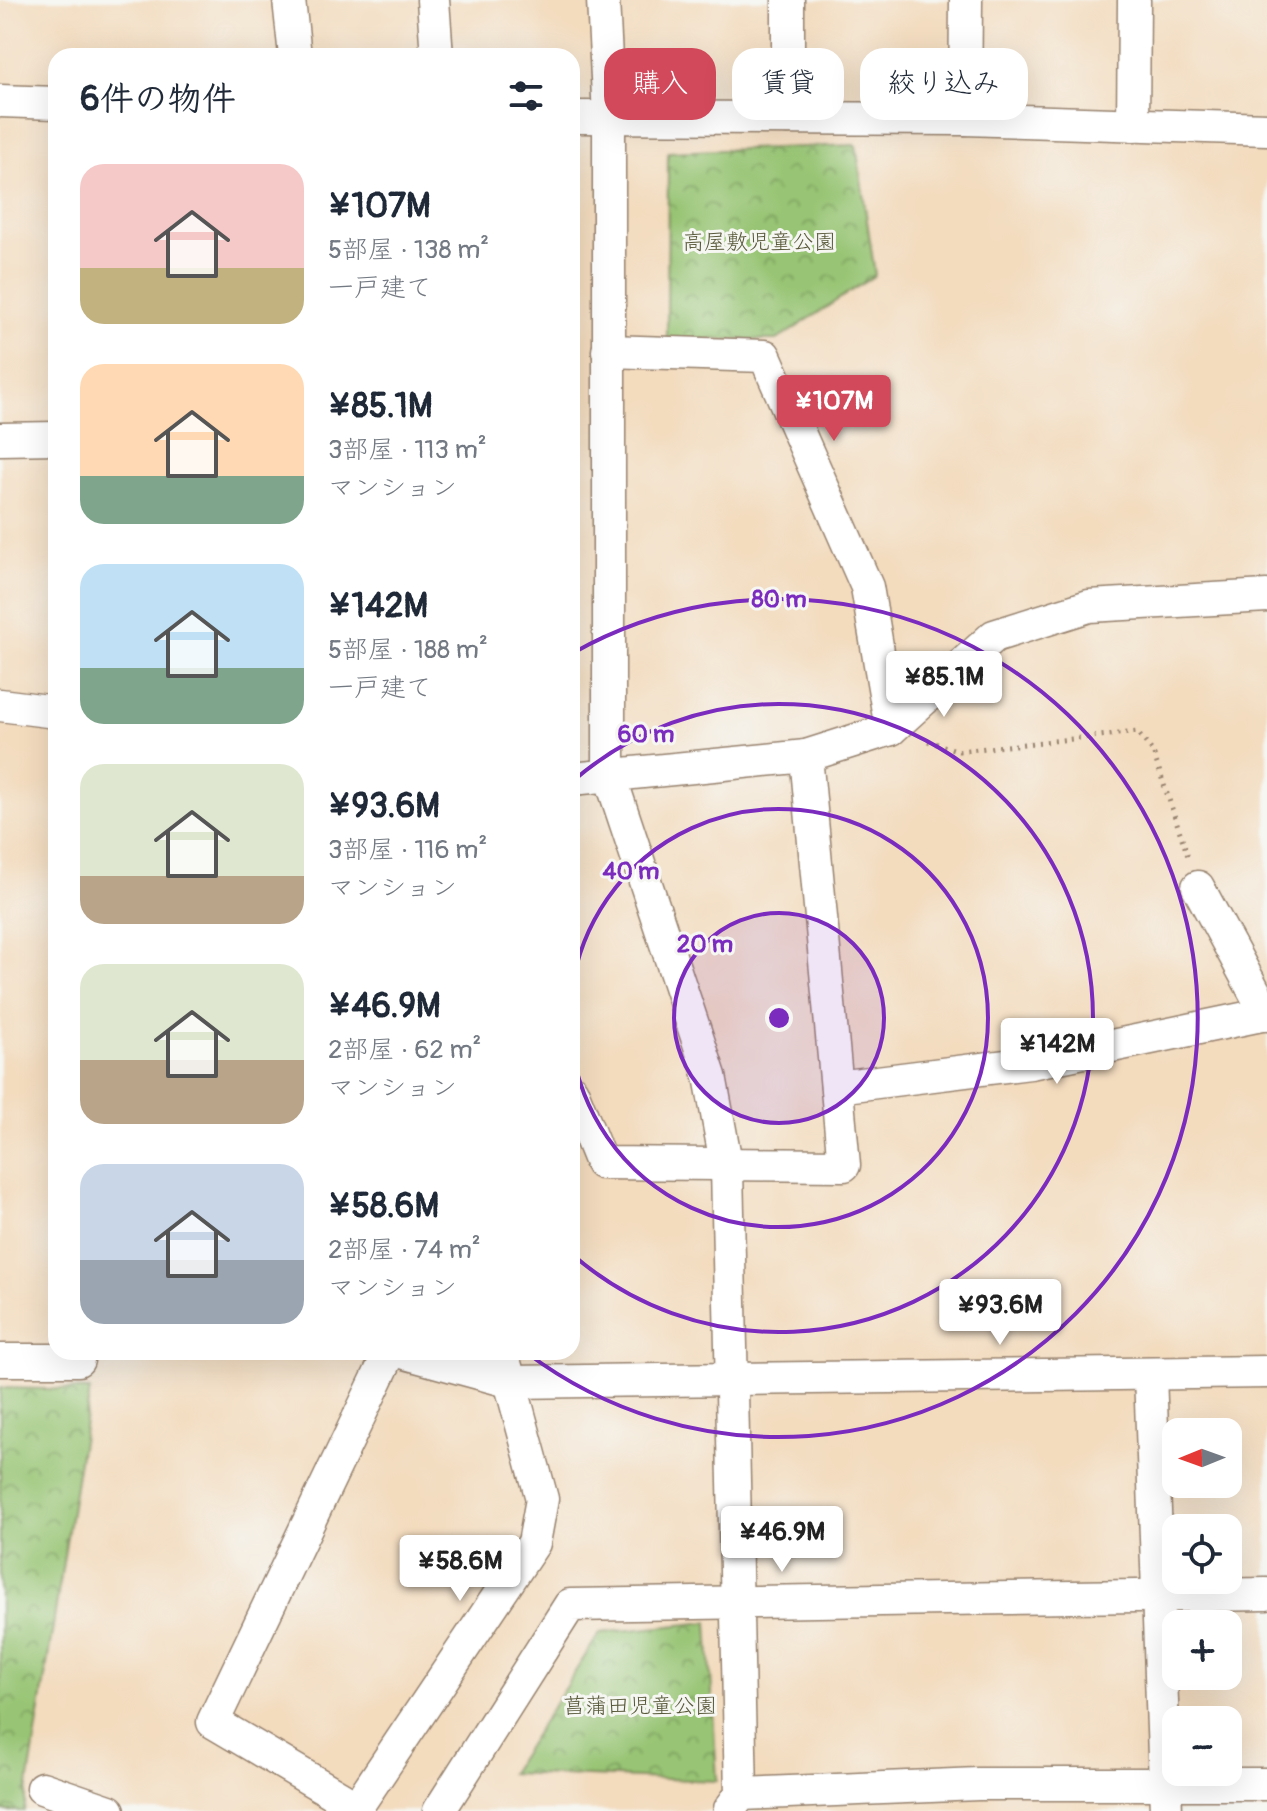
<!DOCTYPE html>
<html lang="ja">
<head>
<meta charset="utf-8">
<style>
	body { margin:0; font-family:Pangolin,"Klee One",sans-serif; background:#f6f6f7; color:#1f2937; height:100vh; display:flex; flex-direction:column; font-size:30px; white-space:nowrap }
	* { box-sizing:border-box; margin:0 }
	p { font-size:26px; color:#747a83 }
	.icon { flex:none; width:44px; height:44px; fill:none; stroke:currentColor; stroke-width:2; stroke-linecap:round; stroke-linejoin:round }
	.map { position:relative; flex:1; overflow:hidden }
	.drawer { position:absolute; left:48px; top:48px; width:532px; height:1312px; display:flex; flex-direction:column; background:#fff; border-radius:24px; box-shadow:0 8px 32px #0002 }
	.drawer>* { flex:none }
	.top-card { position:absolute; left:604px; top:48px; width:542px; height:72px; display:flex; gap:16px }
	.needle { width:52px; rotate:269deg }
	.controls { position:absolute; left:1162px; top:1418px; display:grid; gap:16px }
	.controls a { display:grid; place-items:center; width:80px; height:80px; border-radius:16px; background:#fff; box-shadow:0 8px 32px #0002; font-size:40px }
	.price { position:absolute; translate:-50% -68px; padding:0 18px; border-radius:8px; background:#fff; color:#222; font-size:26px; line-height:52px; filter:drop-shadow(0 2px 4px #0008) }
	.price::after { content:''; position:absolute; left:50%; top:48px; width:24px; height:18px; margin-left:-12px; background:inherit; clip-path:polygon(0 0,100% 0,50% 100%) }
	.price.on { background:#d1495b; color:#fff }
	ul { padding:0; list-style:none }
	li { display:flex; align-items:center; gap:24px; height:200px; padding:0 32px }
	li span { display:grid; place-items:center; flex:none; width:224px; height:160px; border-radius:24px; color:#555 }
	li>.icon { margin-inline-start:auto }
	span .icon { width:96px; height:96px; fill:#fffc; stroke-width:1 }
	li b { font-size:34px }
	h2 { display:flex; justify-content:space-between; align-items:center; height:96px; padding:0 32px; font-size:34px }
	.tag { padding:0 28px; border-radius:24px; background:#fff; box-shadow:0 8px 32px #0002; font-size:28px; line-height:72px }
	.tag.on { background:#d1495b; color:#fff }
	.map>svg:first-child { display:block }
	.park { fill:url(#park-crowns); stroke:#6a7849; stroke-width:2 }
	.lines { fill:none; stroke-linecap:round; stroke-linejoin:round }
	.street-casing { stroke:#97826e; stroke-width:35 }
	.path { stroke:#97826e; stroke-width:5; stroke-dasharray:2 6; stroke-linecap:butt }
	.street { stroke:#fff; stroke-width:32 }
	.ring { fill:none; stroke:#7b2cbf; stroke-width:4 }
	.labels { text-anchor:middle; stroke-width:6; stroke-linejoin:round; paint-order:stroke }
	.park-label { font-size:22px; fill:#575838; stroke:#f6f6f2 }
	.centre { fill:#7b2cbf; stroke:#f6f6f2; stroke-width:4 }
	.ring-label { font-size:24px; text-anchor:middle; font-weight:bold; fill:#7b2cbf; stroke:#f6f6f2; stroke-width:6; stroke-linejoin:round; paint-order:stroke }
</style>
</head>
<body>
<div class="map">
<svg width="1267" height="1811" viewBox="0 0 1267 1811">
	<defs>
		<pattern id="park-crowns" width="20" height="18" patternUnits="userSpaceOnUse" patternTransform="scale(2)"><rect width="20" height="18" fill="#98c574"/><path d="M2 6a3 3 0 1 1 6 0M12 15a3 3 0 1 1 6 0" fill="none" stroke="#7da05f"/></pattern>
	</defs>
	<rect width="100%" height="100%" fill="#f6f6f2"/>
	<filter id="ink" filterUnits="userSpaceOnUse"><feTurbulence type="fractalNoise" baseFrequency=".0125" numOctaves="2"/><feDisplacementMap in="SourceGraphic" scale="16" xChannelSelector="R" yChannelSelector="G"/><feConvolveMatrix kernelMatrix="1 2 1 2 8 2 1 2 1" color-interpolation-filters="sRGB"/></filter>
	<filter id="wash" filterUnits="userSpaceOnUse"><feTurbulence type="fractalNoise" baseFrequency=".006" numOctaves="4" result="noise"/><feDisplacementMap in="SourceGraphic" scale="32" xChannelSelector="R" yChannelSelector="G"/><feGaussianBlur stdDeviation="1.8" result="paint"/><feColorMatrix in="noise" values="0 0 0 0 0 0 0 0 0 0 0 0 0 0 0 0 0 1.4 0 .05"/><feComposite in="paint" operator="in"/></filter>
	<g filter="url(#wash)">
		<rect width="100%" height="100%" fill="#f3dbbe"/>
		<!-- park -->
		<g class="park">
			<polygon points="856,145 875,275 777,340 667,339 668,152"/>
			<polygon points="0,1388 90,1390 24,1811 0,1811"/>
			<polygon points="708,1622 717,1781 510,1773 600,1633"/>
		</g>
	</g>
	<g filter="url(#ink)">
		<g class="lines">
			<!-- street casing -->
			<g class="street-casing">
				<g id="street">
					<polyline points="289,0 295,56"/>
					<polyline points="433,0 437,56"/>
					<polyline points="603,0 609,117 609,773 710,1076 727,1168 741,1794"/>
					<polyline points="0,101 56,103"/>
					<polyline points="572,117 965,119 1267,129"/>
					<polyline points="788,118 788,0"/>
					<polyline points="965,119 966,0"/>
					<polyline points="1133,125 1134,0"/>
					<polyline points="608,351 765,356 867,587 891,729"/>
					<polyline points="0,439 56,438"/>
					<polyline points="0,705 56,712"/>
					<polyline points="572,779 806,756 891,729 994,636 1089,606 1267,596"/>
					<polyline points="1198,887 1267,1015"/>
					<polyline points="837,1087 1030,1063 1266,1014"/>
					<polyline points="572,1091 601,1163 844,1165 806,756"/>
					<polyline points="402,1352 512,1382 1267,1372"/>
					<polyline points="0,1360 78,1360"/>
					<polyline points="1150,1374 1166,1811"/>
					<polyline points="42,1788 109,1811"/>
					<polyline points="357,1807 213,1722 390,1352"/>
					<polyline points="730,1809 741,1794 978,1784 1267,1784"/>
					<polyline points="354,1811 534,1543 542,1499 502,1352"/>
					<polyline points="439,1811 570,1605 1267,1594"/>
				</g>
			</g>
			<!-- path -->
			<polyline class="path" points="928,741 959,751 1137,732 1153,752 1188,856"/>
			<!-- street -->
			<use href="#street" class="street"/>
		</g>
	</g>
	<!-- distance rings -->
	<circle cx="779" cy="1018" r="105" fill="#7b2cbf" fill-opacity=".12"/>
	<g class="ring">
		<circle cx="779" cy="1018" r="105"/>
		<path d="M572 989A209 209 0 1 1 572 1047"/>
		<path d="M573 781A314 314 0 1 1 573 1255"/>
		<path d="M573 653A419 419 0 1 1 527 1353"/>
	</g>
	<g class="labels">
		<!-- park labels -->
		<g class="park-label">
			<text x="759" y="249">高屋敷児童公園</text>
			<text x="640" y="1713">菖蒲田児童公園</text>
		</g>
	</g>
	<circle cx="779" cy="1018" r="12" class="centre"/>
	<g class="ring-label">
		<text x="779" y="607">80 m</text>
		<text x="646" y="742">60 m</text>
		<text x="631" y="879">40 m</text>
		<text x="705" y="952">20 m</text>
	</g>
</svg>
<div class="controls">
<a><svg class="needle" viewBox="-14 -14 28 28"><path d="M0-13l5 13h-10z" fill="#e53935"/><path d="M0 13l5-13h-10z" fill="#747a83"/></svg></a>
<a><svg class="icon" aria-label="locate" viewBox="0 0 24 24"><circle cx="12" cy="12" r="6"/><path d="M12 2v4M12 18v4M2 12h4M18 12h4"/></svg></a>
<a>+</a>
<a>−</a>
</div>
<b class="price on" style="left:834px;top:443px">¥107M</b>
<b class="price" style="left:944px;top:719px">¥85.1M</b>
<b class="price" style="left:1057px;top:1086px">¥142M</b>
<b class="price" style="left:1000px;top:1347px">¥93.6M</b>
<b class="price" style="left:782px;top:1574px">¥46.9M</b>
<b class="price" style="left:460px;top:1603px">¥58.6M</b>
<div class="top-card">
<a class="tag on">購入</a>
<a class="tag">賃貸</a>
<a class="tag">絞り込み</a>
</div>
<section class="drawer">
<h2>6件の物件<svg class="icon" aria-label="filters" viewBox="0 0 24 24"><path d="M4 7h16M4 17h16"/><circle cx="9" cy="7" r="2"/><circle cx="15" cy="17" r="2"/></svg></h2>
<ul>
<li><span style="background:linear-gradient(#f6c9c9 65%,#c2b280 0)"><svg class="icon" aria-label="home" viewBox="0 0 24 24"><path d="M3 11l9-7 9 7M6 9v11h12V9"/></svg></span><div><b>¥107M</b><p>5部屋 · 138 m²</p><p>一戸建て</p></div></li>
<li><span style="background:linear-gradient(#ffd9b3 70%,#7fa58c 0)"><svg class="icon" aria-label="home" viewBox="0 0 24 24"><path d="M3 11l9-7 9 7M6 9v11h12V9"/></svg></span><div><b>¥85.1M</b><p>3部屋 · 113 m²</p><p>マンション</p></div></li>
<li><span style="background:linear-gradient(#bfe0f5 65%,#7fa58c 0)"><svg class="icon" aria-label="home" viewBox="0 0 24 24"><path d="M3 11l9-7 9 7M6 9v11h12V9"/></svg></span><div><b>¥142M</b><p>5部屋 · 188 m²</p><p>一戸建て</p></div></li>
<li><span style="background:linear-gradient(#dfe7d0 70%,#b9a48a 0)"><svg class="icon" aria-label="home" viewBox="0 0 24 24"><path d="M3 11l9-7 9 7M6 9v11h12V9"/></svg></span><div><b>¥93.6M</b><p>3部屋 · 116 m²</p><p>マンション</p></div></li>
<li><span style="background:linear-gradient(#dfe7d0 60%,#b9a48a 0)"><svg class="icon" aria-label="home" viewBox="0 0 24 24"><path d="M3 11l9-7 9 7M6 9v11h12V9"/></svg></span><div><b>¥46.9M</b><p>2部屋 · 62 m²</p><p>マンション</p></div></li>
<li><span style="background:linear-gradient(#c9d6e8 60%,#9aa5b1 0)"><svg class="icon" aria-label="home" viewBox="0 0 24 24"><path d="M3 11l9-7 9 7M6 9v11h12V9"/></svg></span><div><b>¥58.6M</b><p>2部屋 · 74 m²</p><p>マンション</p></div></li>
</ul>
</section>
</div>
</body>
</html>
